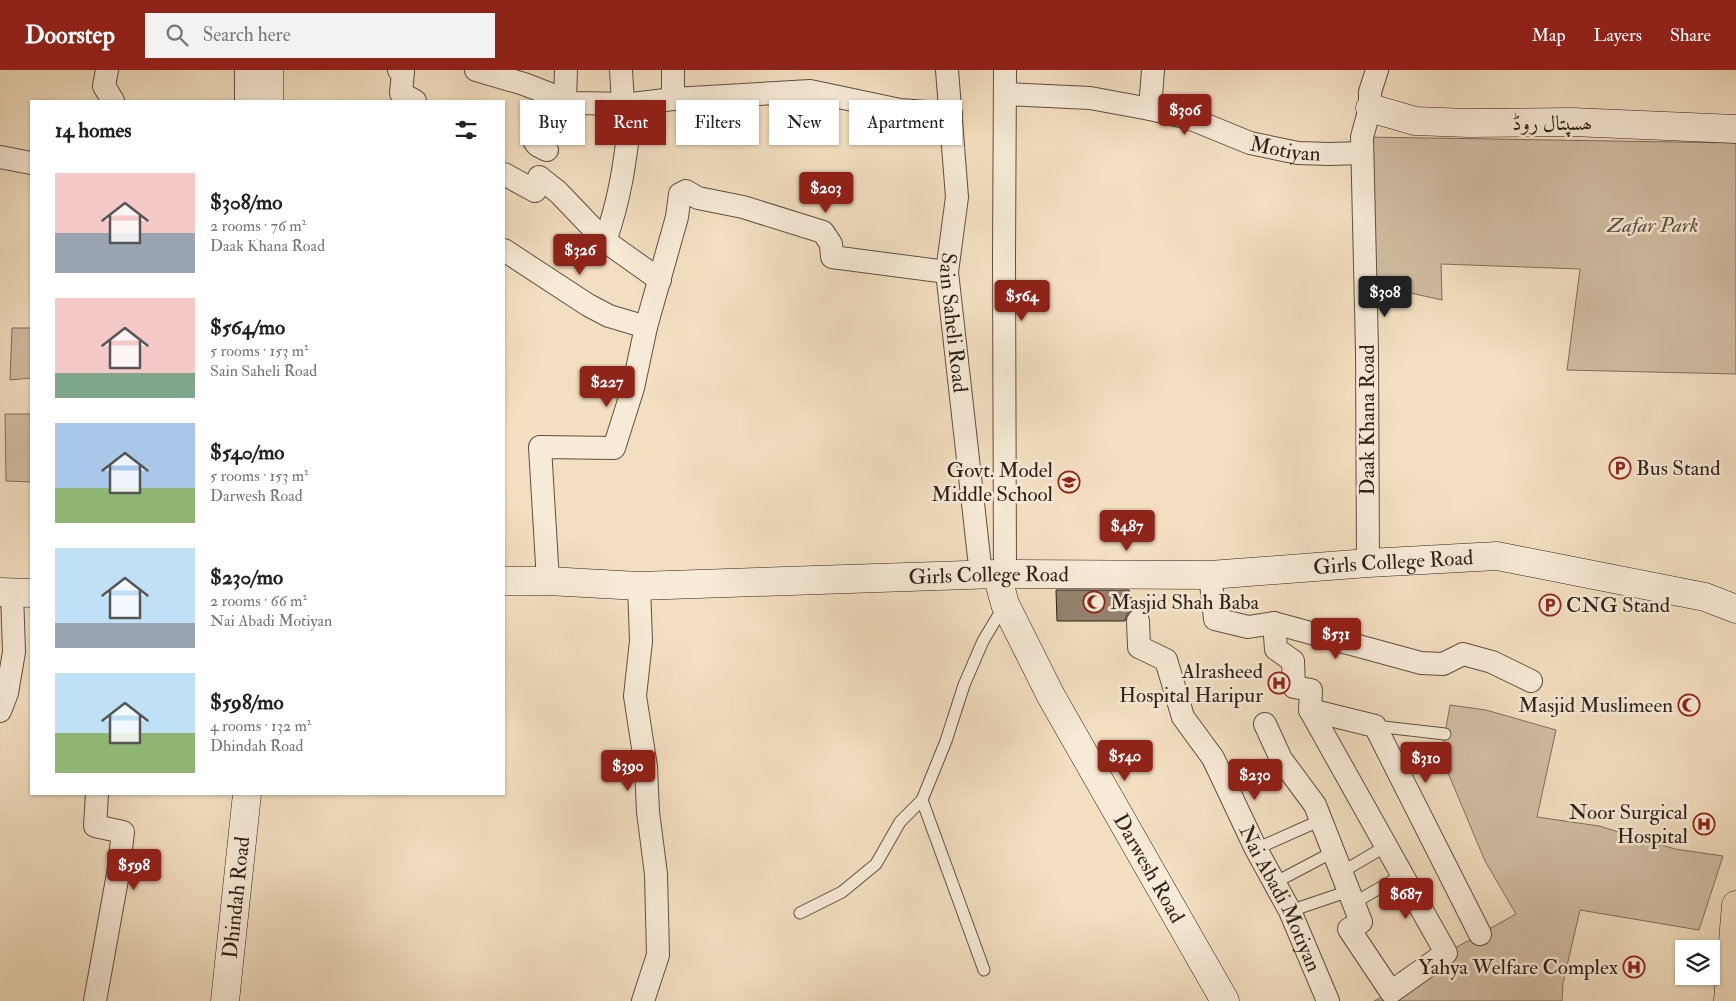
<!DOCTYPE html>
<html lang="en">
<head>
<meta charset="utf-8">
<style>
	body { margin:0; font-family:"IM FELL Double Pica",Amiri,serif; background:#f2f2f2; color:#222; height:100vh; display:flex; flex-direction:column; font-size:19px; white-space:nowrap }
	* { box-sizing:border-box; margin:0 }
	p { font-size:16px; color:#767676 }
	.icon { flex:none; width:28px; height:28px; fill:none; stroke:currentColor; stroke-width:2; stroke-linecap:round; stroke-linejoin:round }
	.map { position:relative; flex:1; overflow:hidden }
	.drawer { position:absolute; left:30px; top:30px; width:475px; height:695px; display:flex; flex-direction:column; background:#fff; border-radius:0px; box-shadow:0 1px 4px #0004 }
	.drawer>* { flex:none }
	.guide { position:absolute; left:520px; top:30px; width:475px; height:45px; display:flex; gap:10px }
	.fabs { position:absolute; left:1675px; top:870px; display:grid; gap:10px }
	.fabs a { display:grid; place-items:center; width:45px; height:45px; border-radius:0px; background:#fff; box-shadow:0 1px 4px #0004; font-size:25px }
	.price { position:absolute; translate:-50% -42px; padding:0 11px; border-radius:5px; background:#8f2418; color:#fff; font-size:16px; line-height:32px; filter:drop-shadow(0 1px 2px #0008) }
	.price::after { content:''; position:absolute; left:50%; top:30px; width:15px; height:11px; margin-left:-8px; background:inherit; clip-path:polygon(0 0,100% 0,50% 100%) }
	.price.active { background:#222; color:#fff }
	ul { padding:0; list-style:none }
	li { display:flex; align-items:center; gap:15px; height:125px; padding:0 25px }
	li span { display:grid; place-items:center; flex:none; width:140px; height:100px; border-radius:0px; color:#555 }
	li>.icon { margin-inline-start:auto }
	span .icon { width:60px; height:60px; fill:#fffc; stroke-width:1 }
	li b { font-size:21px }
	h2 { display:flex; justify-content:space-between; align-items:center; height:60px; padding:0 25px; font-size:21px }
	.chip { padding:0 18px; border-radius:0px; background:#fff; box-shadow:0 1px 4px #0004; font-size:18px; line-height:45px }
	.chip.active { background:#8f2418; color:#fff }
	header { display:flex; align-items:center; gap:30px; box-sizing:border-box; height:70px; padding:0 25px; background:#8f2418; color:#fff }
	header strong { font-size:24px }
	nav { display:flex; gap:28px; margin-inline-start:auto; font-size:18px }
	.search { width:350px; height:45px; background:#f2f2f2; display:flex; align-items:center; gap:12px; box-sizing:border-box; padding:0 18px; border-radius:0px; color:#767676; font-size:19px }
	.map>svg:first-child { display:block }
	.green { fill:#d2bea3; stroke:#806e5e }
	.building { fill:#94836f; stroke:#2e1f18 }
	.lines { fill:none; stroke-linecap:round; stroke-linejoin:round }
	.lane-casing { stroke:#5f4f42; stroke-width:13 }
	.street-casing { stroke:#5f4f42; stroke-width:24 }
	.secondary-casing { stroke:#2e1f18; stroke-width:29 }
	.highway-casing { stroke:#2e1f18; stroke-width:29 }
	.lane { stroke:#f7ead6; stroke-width:11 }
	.street { stroke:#f7ead6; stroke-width:22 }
	.secondary { stroke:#f7ead6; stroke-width:28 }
	.highway { stroke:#f3dfc0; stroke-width:28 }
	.labels { text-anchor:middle; stroke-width:5; stroke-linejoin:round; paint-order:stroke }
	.street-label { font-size:21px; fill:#2e1f18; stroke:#f7ead6 }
	.park-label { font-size:21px; font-style:italic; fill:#5f4f42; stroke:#f7ead6 }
	.poi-label { font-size:21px; fill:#2e1f18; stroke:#f7ead6; text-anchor:end }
</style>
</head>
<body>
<header>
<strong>Doorstep</strong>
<div class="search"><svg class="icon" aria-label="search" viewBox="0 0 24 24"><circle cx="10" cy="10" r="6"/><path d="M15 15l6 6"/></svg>Search here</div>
<nav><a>Map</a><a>Layers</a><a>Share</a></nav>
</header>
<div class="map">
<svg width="1736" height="931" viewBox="0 0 1736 931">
	<rect width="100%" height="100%" fill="#f3dfc0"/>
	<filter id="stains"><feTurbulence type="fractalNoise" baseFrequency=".004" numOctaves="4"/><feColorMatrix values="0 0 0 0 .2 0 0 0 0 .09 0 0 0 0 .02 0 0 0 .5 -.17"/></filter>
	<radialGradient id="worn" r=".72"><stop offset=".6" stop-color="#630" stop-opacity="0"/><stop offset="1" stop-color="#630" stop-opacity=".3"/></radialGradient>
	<!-- green -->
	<g class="green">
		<polygon points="1365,67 1736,73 1736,304 1567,300 1580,199 1441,194 1442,230 1366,213"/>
		<polygon points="12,258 31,258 31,308 10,310"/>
		<polygon points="5,344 31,344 31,412 6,411"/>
		<polygon points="1450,635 1486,640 1556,660 1537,747 1599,756 1675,779 1723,786 1699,860 1580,840 1563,913 1562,931 1374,931 1391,922 1446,883 1516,844 1485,791 1441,686"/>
	</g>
	<!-- building -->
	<polygon class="building" points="1056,520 1129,520 1134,539 1127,544 1125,551 1057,551"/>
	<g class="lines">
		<!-- lane casing -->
		<g class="lane-casing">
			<g id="lane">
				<polyline points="1375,656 1445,664"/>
				<polyline points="922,730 984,900"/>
				<polyline points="1256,779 1321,750"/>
				<polyline points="1342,802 1386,776"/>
				<polyline points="1276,812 1333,782"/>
				<polyline points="1354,833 1402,805"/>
				<polyline points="1290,841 1349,821"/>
				<polyline points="800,843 842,822 876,794 900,752 922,730 946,671 964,615 983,571 1004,536"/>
			</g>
		</g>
		<!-- street casing -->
		<g class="street-casing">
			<g id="street">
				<polyline points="107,0 104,16 113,31"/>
				<polyline points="246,0 246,31"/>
				<polyline points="399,0 403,2 401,23 415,31"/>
				<polyline points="476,0 524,14 573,33 632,34 673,29 810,21 900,40 951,44"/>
				<polyline points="621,0 623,33"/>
				<polyline points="673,0 673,29"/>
				<path id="s1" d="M947 0 957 127 947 202 981 505"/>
				<polyline points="1005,0 1004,188 1005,504"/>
				<path id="s2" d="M1005 24 1090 28 1150 39 1189 48 1250 73 1298 83 1330 84 1362 83"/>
				<polyline points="565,30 566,0"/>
				<polyline points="1150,39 1153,0"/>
				<path d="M547 80C538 76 534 75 533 65L548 24"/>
				<polyline points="0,87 31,93"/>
				<polyline points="504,104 535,121 539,107 558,122 605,171 660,210"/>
				<path d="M605 171C622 124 626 83 632 34"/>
				<polyline points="504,180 588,235 609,246 646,257"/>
				<polyline points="1368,493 1367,280 1362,67 1370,38 1370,22 1377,0"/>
				<polyline points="1210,505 1215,549 1248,557 1274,553 1421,593 1443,594 1463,584 1492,592 1531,611"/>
				<polyline points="548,511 540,377 614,378 633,318 646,257 677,147 680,124 686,121 698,128 743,137 823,162 831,174 832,187 947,202"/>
				<polyline points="639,516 641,571 635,626 646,697 648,742 656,804 658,885 643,931"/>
				<path id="s3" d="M1138 551 1139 577 1166 590 1183 647 1213 688 1256 779 1290 841 1328 931"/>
				<polyline points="1310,640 1375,656 1480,864"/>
				<polyline points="0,641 7,623 14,582 12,523"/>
				<polyline points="1265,654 1281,689 1315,735 1361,852 1349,859 1391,922 1446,883 1310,640 1311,620 1294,617 1293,591 1276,579 1274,553"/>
				<polyline points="95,931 118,804 123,762 95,756 97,724"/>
			</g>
		</g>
		<!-- secondary casing -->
		<g class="secondary-casing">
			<g id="secondary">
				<polyline points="269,31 269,0"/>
				<polyline points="1370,38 1415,51 1468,53 1572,52 1736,59"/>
				<path id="s4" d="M997 504 1005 534 1051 626 1225 931"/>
				<path id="s5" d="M504 511H548L639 516 997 504 1210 505 1368 493 1497 486 1705 527 1736 539"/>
				<polyline points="0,522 31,523"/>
				<path id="s6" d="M225 931 247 724"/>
			</g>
		</g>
		<!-- highway casing -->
		<g class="highway-casing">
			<polyline id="highway" points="1728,931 1736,835"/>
		</g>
		<!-- lane -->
		<use href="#lane" class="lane"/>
		<!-- street -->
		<use href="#street" class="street"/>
		<!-- secondary -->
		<use href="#secondary" class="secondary"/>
		<!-- highway -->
		<use href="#highway" class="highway"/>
	</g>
	<!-- icons -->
	<defs>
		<g id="parking-ring" transform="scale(1.125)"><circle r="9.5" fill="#f7ead6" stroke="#8f2418" stroke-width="1.5"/><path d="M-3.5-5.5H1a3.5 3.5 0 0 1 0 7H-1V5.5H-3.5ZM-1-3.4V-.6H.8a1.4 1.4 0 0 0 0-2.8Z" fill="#8f2418"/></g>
		<g id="school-ring" transform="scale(1.125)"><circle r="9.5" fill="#f7ead6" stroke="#8f2418" stroke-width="1.5"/><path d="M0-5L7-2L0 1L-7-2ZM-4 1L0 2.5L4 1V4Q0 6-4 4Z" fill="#8f2418"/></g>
		<g id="mosque-ring" transform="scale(1.125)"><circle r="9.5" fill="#f7ead6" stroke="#8f2418" stroke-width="1.5"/><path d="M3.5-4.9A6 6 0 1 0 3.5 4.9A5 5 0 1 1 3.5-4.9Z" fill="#8f2418"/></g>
		<g id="hospital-ring" transform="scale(1.125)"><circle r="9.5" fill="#f7ead6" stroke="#8f2418" stroke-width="1.5"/><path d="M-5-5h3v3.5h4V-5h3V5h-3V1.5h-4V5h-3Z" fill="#8f2418"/></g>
	</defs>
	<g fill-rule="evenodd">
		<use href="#parking-ring" x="1620" y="398"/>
		<use href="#school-ring" x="1069" y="412"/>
		<use href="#mosque-ring" x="1094" y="532"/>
		<use href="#parking-ring" x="1550" y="535"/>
		<use href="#hospital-ring" x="1279" y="613"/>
		<use href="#mosque-ring" x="1689" y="635"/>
		<use href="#hospital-ring" x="1704" y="754"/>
		<use href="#hospital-ring" x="1634" y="897"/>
	</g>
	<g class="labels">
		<!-- street labels -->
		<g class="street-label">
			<text x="1552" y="60">ھسپتال روڈ</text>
			<text dy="7" stroke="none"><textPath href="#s2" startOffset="288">Motiyan</textPath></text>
			<text dy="7" stroke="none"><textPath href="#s1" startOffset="254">Sain Saheli Road</textPath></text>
			<text transform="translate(1367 350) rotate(-90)" y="7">Daak Khana Road</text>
			<text dy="7" stroke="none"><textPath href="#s5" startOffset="890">Girls College Road</textPath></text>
			<text dy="7" stroke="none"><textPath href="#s5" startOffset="485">Girls College Road</textPath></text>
			<text dy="7" stroke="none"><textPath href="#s4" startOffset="332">Darwesh Road</textPath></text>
			<text dy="7" stroke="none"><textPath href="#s6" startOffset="104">Dhindah Road</textPath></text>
			<text dy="7" stroke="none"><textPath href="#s3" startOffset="322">Nai Abadi Motiyan</textPath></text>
		</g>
		<!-- park labels -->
		<g class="park-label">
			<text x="1653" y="162">Zafar Park</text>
		</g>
		<!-- poi labels -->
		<g class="poi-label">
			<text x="1636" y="405" text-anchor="start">Bus Stand</text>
			<text x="1053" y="407">Govt. Model<tspan x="1053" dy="24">Middle School</tspan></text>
			<text x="1110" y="539" text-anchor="start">Masjid Shah Baba</text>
			<text x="1566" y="542" text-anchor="start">CNG Stand</text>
			<text x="1263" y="608">Alrasheed<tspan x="1263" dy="24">Hospital Haripur</tspan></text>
			<text x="1673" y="642">Masjid Muslimeen</text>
			<text x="1688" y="749">Noor Surgical<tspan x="1688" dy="24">Hospital</tspan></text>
			<text x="1618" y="904">Yahya Welfare Complex</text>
		</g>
	</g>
	<rect width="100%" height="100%" filter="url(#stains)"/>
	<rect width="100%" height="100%" fill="url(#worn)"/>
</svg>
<div class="fabs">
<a><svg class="icon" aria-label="layers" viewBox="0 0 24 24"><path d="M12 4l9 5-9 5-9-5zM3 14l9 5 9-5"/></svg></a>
</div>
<b class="price" style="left:1185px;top:66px">$306</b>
<b class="price" style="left:826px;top:144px">$203</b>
<b class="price" style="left:580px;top:206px">$326</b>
<b class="price active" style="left:1385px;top:248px">$308</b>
<b class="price" style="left:1022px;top:252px">$564</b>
<b class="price" style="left:607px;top:338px">$227</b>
<b class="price" style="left:1127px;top:482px">$487</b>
<b class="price" style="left:1336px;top:590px">$531</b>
<b class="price" style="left:1125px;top:712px">$540</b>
<b class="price" style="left:1426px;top:714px">$310</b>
<b class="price" style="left:628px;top:722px">$390</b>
<b class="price" style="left:1255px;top:731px">$230</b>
<b class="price" style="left:134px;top:821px">$598</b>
<b class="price" style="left:1406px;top:850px">$687</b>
<div class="guide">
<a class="chip">Buy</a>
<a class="chip active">Rent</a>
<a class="chip">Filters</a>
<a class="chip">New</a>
<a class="chip">Apartment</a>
</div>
<section class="drawer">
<h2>14 homes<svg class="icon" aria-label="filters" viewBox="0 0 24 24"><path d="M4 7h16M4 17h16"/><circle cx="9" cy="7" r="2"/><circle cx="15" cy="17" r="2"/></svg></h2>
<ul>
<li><span style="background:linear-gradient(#f6c9c9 60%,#9aa5b1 0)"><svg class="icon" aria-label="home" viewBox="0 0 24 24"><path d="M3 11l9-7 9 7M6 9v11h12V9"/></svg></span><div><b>$308/mo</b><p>2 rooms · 76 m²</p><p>Daak Khana Road</p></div></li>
<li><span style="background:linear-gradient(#f6c9c9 75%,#7fa58c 0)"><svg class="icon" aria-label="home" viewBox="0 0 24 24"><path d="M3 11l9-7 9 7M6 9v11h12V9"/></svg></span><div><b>$564/mo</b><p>5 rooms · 153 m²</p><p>Sain Saheli Road</p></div></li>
<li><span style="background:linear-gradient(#a9c7e8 65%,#8fb573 0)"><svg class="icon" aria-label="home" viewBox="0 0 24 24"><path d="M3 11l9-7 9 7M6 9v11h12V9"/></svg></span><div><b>$540/mo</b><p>5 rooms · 153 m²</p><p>Darwesh Road</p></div></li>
<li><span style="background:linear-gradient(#bfe0f5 75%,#9aa5b1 0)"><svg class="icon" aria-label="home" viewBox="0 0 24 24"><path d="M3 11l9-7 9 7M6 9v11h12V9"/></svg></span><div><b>$230/mo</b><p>2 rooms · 66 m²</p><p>Nai Abadi Motiyan</p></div></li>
<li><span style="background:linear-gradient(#bfe0f5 60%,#8fb573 0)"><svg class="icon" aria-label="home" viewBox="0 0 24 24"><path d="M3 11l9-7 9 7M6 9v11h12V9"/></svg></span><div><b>$598/mo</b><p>4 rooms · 132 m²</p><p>Dhindah Road</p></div></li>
</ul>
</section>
</div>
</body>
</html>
